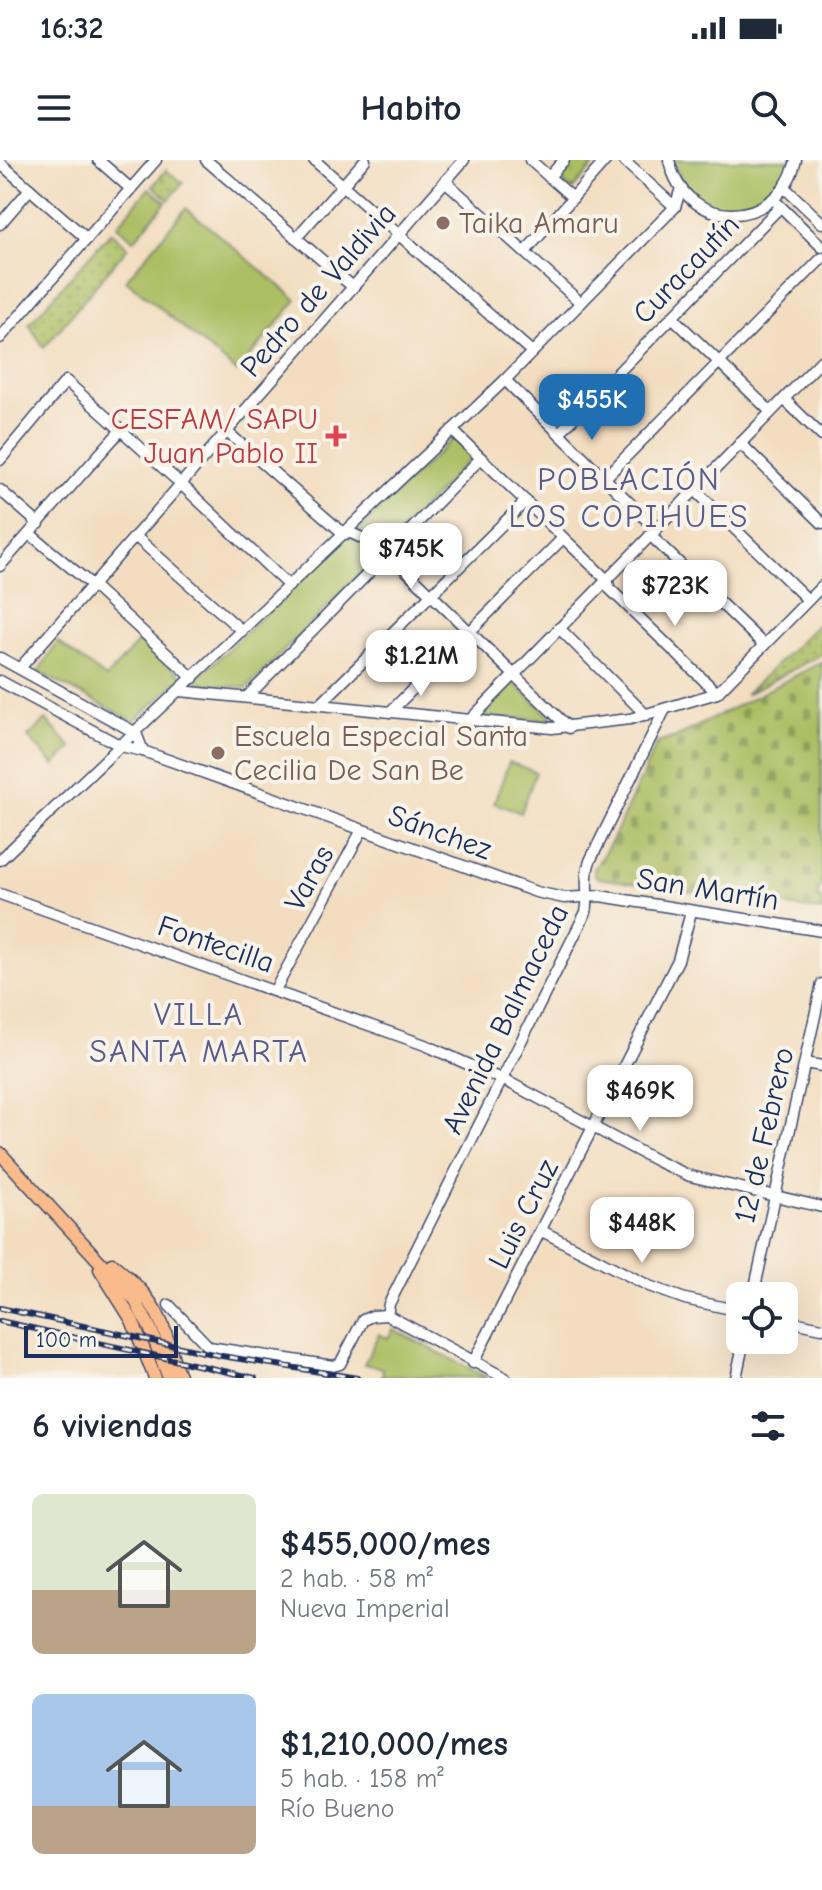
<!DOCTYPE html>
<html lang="es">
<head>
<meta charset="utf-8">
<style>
	body { margin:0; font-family:"Comic Neue",sans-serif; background:#f2f2f3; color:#1f2937; height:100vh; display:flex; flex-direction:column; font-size:30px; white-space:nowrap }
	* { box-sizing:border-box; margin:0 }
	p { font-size:26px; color:#747a83 }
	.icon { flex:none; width:44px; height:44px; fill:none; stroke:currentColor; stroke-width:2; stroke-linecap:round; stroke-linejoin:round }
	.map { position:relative; height:1218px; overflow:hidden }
	.side { display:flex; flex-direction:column; background:#fff; flex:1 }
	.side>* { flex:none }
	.buttons { position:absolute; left:726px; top:1122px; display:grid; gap:16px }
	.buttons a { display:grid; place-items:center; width:72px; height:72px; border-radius:12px; background:#fff; box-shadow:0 8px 32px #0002; font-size:40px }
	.scale { position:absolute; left:24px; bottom:20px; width:154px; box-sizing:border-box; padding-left:8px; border:4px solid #1b2f5e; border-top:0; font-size:22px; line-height:28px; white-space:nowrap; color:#1b2f5e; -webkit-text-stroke:6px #f7f3e8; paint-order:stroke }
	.price { position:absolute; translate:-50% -68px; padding:0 18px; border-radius:16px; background:#fff; color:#222; font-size:26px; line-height:52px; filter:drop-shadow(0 2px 4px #0008) }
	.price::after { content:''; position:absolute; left:50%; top:48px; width:24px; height:18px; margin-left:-12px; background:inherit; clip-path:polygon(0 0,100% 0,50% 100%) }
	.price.active { background:#1f6fb2; color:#fff }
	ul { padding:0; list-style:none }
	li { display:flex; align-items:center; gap:24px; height:200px; padding:0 32px }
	li span { display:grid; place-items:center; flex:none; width:224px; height:160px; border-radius:12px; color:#555 }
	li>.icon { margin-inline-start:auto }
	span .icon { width:96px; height:96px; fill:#fffc; stroke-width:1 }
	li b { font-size:34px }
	h2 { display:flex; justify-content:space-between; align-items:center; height:96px; padding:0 32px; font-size:34px }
	.status { display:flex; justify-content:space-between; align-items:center; height:56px; padding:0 40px; background:#fff; direction:ltr }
	.status svg { height:22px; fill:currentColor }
	header { display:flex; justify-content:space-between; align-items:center; height:104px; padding:0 32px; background:#fff; font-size:36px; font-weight:800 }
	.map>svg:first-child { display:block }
	.grass { fill:url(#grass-dots); stroke:#637660; stroke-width:2 }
	.cemetery { fill:url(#cemetery-stones); stroke:#637660; stroke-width:2 }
	.green { fill:#abbe62; stroke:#637660; stroke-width:2 }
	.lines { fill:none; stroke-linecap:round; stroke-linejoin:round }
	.minor-casing { stroke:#3b496d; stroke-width:13 }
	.major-casing { stroke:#3b496d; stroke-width:15 }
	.minor { stroke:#fff; stroke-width:10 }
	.major { stroke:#fabb8c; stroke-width:12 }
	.rail-casing { stroke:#1b2f5e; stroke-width:6 }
	.rail { stroke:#f7f3e8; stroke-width:3; stroke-dasharray:9; stroke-linecap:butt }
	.education-dot { fill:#8d6e63; stroke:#f7f3e8; stroke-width:3 }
	.health-dot { fill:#e0444e; stroke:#f7f3e8; stroke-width:3 }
	.labels { text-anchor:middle; stroke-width:8; stroke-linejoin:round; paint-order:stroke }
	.education-label { font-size:30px; fill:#785e54; stroke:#f7f3e8; text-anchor:start }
	.street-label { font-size:30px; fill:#1b2f5e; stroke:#f7f3e8 }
	.health-label { font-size:30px; fill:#be3a42; stroke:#f7f3e8; text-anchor:end }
	.neighbourhood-label { font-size:32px; letter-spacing:2px; fill:#5a5a8b; stroke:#f7f3e8 }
</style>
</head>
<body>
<div class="status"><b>16:32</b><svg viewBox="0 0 49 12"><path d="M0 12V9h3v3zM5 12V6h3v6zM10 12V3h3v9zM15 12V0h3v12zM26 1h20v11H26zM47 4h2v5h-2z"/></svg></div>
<header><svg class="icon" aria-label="menu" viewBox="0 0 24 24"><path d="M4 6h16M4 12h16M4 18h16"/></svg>Habito<svg class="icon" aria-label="search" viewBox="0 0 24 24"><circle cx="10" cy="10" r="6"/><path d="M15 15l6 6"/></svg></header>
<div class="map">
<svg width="822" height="1218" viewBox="0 0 822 1218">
	<defs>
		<pattern id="grass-dots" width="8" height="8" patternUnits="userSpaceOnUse" patternTransform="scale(2)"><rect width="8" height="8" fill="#abbe62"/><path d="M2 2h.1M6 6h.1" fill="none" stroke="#8a9b54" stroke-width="1.8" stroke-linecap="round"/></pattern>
		<pattern id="cemetery-stones" width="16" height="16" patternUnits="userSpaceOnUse" patternTransform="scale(2)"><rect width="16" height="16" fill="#abbe62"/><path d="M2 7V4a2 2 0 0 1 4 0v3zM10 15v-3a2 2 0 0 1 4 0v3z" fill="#8a9b54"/></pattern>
	</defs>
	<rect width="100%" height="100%" fill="#f7f3e8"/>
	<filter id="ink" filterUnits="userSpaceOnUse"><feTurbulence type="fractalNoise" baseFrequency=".0125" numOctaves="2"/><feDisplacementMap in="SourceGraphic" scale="16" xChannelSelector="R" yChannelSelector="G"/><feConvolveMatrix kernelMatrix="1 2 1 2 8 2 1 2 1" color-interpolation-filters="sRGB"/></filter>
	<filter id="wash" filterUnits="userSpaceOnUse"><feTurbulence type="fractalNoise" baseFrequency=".006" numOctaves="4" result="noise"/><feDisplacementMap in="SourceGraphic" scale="32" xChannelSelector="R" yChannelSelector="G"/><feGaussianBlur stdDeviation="1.8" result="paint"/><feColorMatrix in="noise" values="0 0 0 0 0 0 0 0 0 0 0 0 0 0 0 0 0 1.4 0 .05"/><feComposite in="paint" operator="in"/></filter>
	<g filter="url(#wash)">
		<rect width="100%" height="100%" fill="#f3ddc0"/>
		<!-- grass -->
		<g class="grass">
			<polygon points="570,0 599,0 572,30 556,16"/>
			<polygon points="166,10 183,23 169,40 153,26"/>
			<polygon points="111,72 128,87 44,188 29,164"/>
			<polygon points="822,460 822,494 745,535"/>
		</g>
		<!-- cemetery -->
		<polygon class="cemetery" points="822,502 822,718 817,737 822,740 822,751 598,718 594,714 594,709 613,679 657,583 679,576"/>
		<!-- green -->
		<g class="green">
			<path d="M674 0H792C779 48 714 71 684 24 680 17 677 8 674 0Z"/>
			<polygon points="149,28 166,42 134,80 117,66"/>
			<polygon points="186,48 297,140 237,212 126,120"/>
			<polygon points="454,278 473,296 387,385 358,370"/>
			<polygon points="346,376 379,389 380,393 247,528 198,523 197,519"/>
			<polygon points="140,480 183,517 134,561 38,512 58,482 106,518"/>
			<polygon points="513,522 554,560 478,557"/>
			<polygon points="46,560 72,588 54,605 28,577"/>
			<polygon points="509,602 536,612 521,653 494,643"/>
			<polygon points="393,1169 488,1218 382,1216 383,1208 364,1204 379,1174 388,1178"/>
		</g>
	</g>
	<g filter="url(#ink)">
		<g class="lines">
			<!-- minor casing -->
			<g class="minor-casing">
				<g id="minor">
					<polyline points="98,0 131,29"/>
					<polyline points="206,0 353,127"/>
					<polyline points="314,0 532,192"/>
					<polyline points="530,0 573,38"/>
					<polyline points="623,0 675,47"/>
					<path d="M669 0C685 73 779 71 796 0"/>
					<polyline points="0,3 87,79"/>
					<polyline points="549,17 564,0"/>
					<polyline points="445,21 581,143"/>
					<polyline points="785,28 822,63"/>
					<polyline points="778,44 822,87"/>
					<polyline points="0,64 30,29"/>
					<polyline points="296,78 365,0"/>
					<polyline points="525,92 606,0"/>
					<polyline points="672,157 771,252"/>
					<polyline points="0,178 156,0"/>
					<polyline points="505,220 656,369"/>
					<polyline points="784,239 822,276"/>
					<polyline points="452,270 607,420 610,429 717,533"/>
					<polyline points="226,271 344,374 351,373 382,387 569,568"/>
					<polyline points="559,273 780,47"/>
					<polyline points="740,283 822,363"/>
					<polyline points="0,300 66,221 181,324 289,426"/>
					<polyline points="605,318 822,98"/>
					<polyline points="0,330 39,364"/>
					<polyline points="695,330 808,440"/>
					<polyline points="30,374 92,425 193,518"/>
					<polyline points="650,375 764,485"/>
					<polyline points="135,376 242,471"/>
					<polyline points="0,406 121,270"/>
					<polyline points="559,468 646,555"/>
					<polyline points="0,498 136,573 143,591"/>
					<polyline points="20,508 464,0"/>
					<polyline points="0,521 121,586 143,591 536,732 564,738 600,736 822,771"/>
					<polyline points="180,531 552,568 630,559 717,533 822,426"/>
					<polyline points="247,537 481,298"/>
					<polyline points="320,544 526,341"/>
					<polyline points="390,552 563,378"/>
					<polyline points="469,561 822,200"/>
					<polyline points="0,700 505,220 675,47 681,28"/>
					<polyline points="0,734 425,885 512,924 659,1002 690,1016 822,1047"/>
					<polyline points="275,830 362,670"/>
					<polyline points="805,903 822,906"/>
					<polyline points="542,1071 649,1126 685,1139 740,1151"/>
					<polyline points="753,1136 822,824"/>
					<polyline points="169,1145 209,1187 333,1206 340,1204 363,1160 372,1156 387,1155"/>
					<path d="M387 1155 389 1144 586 752C590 735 583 719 590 701L665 549"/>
					<polyline points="387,1155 505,1218"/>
					<polyline points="784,1160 822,1168"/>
					<polyline points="473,1203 678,800 691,752"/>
					<polyline points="736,1218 744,1180"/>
				</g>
			</g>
			<!-- major casing -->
			<g class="major-casing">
				<g id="major">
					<polyline points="0,993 135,1140 150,1168 169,1218"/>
					<path d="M112 1104C137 1124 156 1143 166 1175 170 1190 174 1204 180 1218"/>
					<polyline points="100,1109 132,1160 155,1218"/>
				</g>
			</g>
			<!-- minor -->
			<use href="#minor" class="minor"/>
			<!-- major -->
			<use href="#major" class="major"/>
			<!-- rail casing -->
			<g class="rail-casing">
				<g id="rail">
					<polyline points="0,1148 222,1196 357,1218"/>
					<polyline points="0,1161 255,1218"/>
				</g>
			</g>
			<!-- rail -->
			<use href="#rail" class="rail"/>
		</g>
	</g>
	<!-- markers -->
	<g class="education-dot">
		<circle cx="443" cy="63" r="8"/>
		<circle cx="218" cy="593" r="8"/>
	</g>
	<path class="health-dot" d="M332 264h8v8h8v8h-8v8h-8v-8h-8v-8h8z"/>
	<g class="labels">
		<!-- education labels -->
		<g class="education-label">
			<text x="459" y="73">Taika Amaru</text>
			<text x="234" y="586">Escuela Especial Santa<tspan x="234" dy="34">Cecilia De San Be</tspan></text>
		</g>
		<!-- street labels -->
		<g class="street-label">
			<text transform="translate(686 109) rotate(-46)" y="10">Curacautín</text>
			<text transform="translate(318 130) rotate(-49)" y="10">Pedro de Valdivia</text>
			<text transform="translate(440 672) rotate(20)" y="10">Sánchez</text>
			<text transform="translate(309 718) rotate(-61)" y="10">Varas</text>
			<text transform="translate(708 729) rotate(9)" y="10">San Martín</text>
			<text transform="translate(216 784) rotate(19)" y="10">Fontecilla</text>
			<text transform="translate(505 859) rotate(-64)" y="10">Avenida Balmaceda</text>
			<text transform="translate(764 975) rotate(-77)" y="10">12 de Febrero</text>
			<text transform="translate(523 1054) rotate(-63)" y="10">Luis Cruz</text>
		</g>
		<!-- health labels -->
		<g class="health-label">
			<text x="318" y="269">CESFAM/ SAPU<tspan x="318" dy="34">Juan Pablo II</tspan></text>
		</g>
		<!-- neighbourhood labels -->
		<g class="neighbourhood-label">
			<text x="629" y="330">POBLACIÓN<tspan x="629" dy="37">LOS COPIHUES</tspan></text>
			<text x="199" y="865">VILLA<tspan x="199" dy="37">SANTA MARTA</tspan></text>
		</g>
	</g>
</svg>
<div class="buttons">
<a><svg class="icon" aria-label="locate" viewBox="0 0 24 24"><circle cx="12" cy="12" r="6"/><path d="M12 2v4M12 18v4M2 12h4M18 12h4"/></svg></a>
</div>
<div class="scale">100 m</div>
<b class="price active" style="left:592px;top:282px">$455K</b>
<b class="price" style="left:411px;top:431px">$745K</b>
<b class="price" style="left:675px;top:468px">$723K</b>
<b class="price" style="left:421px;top:538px">$1.21M</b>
<b class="price" style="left:640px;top:973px">$469K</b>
<b class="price" style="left:642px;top:1105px">$448K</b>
</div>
<section class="side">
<h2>6 viviendas<svg class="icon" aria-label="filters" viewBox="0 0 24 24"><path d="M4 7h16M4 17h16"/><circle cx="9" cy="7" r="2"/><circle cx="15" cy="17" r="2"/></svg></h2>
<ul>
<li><span style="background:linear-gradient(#dfe7d0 60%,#b9a48a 0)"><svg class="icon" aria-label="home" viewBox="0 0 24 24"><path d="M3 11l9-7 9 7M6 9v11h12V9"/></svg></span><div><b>$455,000/mes</b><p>2 hab. · 58 m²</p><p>Nueva Imperial</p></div></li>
<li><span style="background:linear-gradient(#a9c7e8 70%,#b9a48a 0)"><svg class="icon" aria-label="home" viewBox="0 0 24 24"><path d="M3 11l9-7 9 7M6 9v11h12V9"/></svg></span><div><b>$1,210,000/mes</b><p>5 hab. · 158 m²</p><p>Río Bueno</p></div></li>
</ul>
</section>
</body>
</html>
